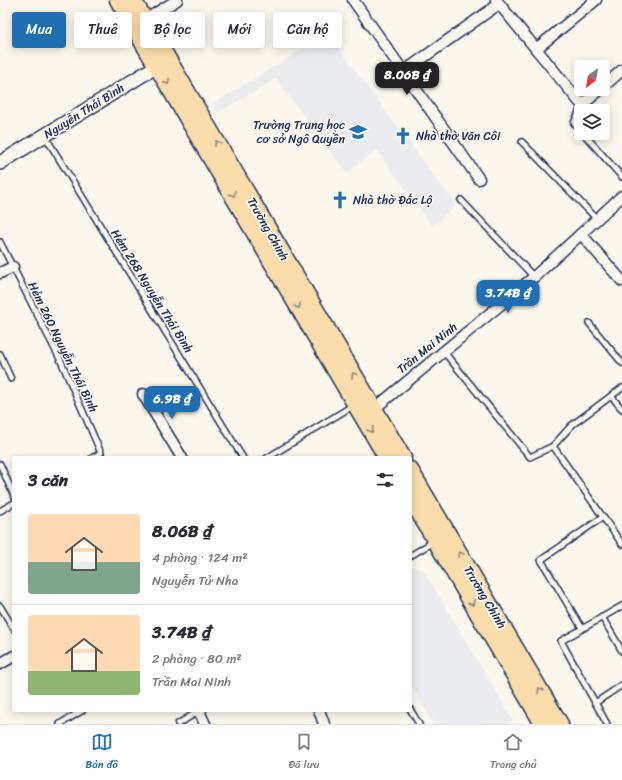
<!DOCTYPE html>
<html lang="vi">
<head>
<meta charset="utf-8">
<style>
	body { margin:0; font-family:Sriracha,sans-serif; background:#f2f2f3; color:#2b2b33; height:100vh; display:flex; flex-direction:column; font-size:15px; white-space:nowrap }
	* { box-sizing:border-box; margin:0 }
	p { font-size:13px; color:#7c7c81 }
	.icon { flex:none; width:22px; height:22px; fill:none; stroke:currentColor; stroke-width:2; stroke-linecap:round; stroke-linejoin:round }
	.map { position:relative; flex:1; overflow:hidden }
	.side { position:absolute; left:12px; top:456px; width:400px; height:256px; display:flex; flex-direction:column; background:#fff; border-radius:4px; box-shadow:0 2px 10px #0003 }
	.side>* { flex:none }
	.top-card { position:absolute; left:12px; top:12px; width:400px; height:36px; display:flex; gap:8px }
	.needle { width:26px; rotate:211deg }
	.buttons { position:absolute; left:574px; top:60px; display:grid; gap:8px }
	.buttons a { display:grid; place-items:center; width:36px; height:36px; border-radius:4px; background:#fff; box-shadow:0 2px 10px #0003; font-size:20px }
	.price { position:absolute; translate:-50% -34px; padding:0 9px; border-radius:8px; background:#1f6fb2; color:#fff; font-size:13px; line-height:26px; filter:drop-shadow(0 1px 2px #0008) }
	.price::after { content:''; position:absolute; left:50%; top:24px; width:12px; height:9px; margin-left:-6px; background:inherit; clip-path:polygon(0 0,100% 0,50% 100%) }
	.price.active { background:#222; color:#fff }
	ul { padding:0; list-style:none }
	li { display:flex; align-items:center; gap:12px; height:100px; padding:0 16px }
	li+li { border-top:1px solid #e1e1e2 }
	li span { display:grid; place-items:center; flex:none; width:112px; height:80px; border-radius:4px; color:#555 }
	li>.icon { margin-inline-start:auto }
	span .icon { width:48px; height:48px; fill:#fffc; stroke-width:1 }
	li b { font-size:17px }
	h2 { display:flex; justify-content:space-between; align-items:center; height:48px; padding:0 16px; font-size:17px }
	.pill { padding:0 14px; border-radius:4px; background:#fff; box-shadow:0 2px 10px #0003; font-size:14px; line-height:36px }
	.pill.active { background:#1f6fb2; color:#fff }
	.dock { display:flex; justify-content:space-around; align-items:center; height:56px; border-top:1px solid #e1e1e2; background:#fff; font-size:11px; color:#7c7c81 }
	.dock a { display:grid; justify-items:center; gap:2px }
	.dock .active { color:#1f6fb2 }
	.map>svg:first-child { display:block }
	.built { fill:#ebecf0 }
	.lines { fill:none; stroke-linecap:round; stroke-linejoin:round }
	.service-casing { stroke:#1b2f5e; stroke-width:8 }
	.minor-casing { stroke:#1b2f5e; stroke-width:13 }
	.tertiary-casing { stroke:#1b2f5e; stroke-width:16 }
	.primary-casing { stroke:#1b2f5e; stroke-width:19 }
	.service { stroke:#fbf7ec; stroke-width:5 }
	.minor { stroke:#fbf7ec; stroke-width:10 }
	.tertiary { stroke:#fbf7ec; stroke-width:13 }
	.primary { stroke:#fbddab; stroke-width:16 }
	.oneway { stroke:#8b8684 }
	.labels { text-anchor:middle; stroke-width:3.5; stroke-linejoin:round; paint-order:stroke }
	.street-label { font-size:12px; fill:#1b2f5e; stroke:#fbf7ec }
	.poi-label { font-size:12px; fill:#1b2f5e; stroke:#fbf7ec; text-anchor:start }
</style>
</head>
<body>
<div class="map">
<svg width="622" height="724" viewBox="0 0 622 724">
	<rect width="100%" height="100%" fill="#fbf7ec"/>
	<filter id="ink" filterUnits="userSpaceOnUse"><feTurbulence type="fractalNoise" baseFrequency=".025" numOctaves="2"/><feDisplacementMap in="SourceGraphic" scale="8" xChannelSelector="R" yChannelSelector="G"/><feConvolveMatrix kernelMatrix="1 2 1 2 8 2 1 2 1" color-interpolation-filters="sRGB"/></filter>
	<g filter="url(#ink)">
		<!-- built -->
		<g class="built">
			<polygon points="328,34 456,205 432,226 377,150 347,173 276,79 217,113 212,104"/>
			<polygon points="410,566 424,571 513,720 507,724 434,724 410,684"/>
		</g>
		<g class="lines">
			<!-- service casing -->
			<g class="service-casing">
				<g id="service">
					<polyline points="581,131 574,123 582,105"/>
					<polyline points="583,133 622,177"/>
					<polyline points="45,136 243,458"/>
					<polyline points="522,142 597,219"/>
					<polyline points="461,200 534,277"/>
					<polyline points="0,242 61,361 101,453 92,458"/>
					<polyline points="589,323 622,363"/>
					<polyline points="444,352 530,457 553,446 622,544"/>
					<polyline points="0,354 11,379"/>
					<polyline points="611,396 622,409"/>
					<polyline points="553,446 572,425 622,388"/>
					<polyline points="267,458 354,405"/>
					<polyline points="0,464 14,496"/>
					<polyline points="0,511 14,503"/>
					<polyline points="410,556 433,542"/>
					<polyline points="0,606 14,629"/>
					<polyline points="602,617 622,651"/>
					<polyline points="582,628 541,560 603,517"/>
					<polyline points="595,703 622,685"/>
					<polyline points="410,709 419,724"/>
					<polyline points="60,724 83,710"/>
					<polyline points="178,724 199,711"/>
					<polyline points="607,724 561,641 622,606"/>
				</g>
			</g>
			<!-- minor casing -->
			<g class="minor-casing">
				<g id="minor">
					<polyline points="353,0 479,179"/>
					<polyline points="496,0 582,105 601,89"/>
					<polyline points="145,20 177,0"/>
					<polyline points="536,49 596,0"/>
					<polyline points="403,72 499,4"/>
					<polyline points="603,87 622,70"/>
					<polyline points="581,234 622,281"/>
					<polyline points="0,273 13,267"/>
					<polyline points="143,394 182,458"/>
					<polyline points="374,409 534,277 622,196"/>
					<polyline points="0,664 14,656"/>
					<polyline points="201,710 199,711 205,724"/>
					<polyline points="319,710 324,724"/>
				</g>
			</g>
			<!-- tertiary casing -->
			<g class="tertiary-casing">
				<polyline id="tertiary" points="0,163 165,61"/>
			</g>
			<!-- primary casing -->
			<g class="primary-casing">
				<g id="primary">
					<polyline points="118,0 387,458"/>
					<polyline points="133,0 403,458"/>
					<polyline points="410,470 560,724"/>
					<polyline points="410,497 543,724"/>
				</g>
			</g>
			<!-- service -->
			<use href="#service" class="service"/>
			<!-- minor -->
			<use href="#minor" class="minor"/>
			<!-- tertiary -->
			<use href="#tertiary" class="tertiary"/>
			<!-- primary -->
			<use href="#primary" class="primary"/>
		</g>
		<!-- one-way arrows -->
		<defs><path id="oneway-chevron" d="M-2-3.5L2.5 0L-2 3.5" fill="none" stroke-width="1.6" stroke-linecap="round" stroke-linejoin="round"/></defs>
		<g class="oneway">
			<use href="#oneway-chevron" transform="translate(167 82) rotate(60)"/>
			<use href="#oneway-chevron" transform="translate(217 143) rotate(-120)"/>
			<use href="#oneway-chevron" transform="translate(233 194) rotate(60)"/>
			<use href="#oneway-chevron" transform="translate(298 306) rotate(60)"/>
			<use href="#oneway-chevron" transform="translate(354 375) rotate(-121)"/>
			<use href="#oneway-chevron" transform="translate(371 430) rotate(60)"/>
			<use href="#oneway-chevron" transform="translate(460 554) rotate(-121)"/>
			<use href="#oneway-chevron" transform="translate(472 603) rotate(60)"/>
			<use href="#oneway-chevron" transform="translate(540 690) rotate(-121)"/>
		</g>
	</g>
	<!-- icons -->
	<defs>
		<g id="school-bare" transform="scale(1.38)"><path d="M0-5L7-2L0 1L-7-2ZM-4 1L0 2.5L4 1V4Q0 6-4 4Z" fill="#1f6fb2" stroke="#fbf7ec" stroke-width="2.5" paint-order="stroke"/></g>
		<g id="church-bare" transform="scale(1.38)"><path d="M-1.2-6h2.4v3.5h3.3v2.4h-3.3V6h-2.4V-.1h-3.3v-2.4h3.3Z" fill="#1f6fb2" stroke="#fbf7ec" stroke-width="2.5" paint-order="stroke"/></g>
	</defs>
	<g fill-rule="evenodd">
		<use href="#school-bare" x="358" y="132"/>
		<use href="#church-bare" x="403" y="136"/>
		<use href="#church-bare" x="340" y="200"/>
	</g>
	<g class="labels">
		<!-- street labels -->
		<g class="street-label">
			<text transform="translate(84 111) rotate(-32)" y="4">Nguyễn Thái Bình</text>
			<text transform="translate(268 229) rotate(60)" y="4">Trường Chinh</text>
			<text transform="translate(152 291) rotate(58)" y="4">Hẻm 268 Nguyễn Thái Bình</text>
			<text transform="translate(63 347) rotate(64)" y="4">Hẻm 260 Nguyễn Thái Bình</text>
			<text transform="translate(427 348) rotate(-39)" y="4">Trần Mai Ninh</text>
			<text transform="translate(485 597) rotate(59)" y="4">Trường Chinh</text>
		</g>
		<!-- poi labels -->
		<g class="poi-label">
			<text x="345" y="129" text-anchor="end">Trường Trung học<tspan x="345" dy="14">cơ sở Ngô Quyền</tspan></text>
			<text x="416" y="140">Nhà thờ Văn Côi</text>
			<text x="353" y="204">Nhà thờ Đắc Lộ</text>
		</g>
	</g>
</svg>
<div class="buttons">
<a><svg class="needle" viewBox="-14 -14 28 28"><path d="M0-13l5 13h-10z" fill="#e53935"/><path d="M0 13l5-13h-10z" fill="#7c7c81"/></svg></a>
<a><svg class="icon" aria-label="layers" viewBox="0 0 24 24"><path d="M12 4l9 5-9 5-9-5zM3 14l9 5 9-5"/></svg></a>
</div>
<b class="price active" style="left:407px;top:96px">8.06B ₫</b>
<b class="price" style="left:508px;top:314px">3.74B ₫</b>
<b class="price" style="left:172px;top:420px">6.9B ₫</b>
<div class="top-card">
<a class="pill active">Mua</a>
<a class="pill">Thuê</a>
<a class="pill">Bộ lọc</a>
<a class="pill">Mới</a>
<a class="pill">Căn hộ</a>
</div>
<section class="side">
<h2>3 căn<svg class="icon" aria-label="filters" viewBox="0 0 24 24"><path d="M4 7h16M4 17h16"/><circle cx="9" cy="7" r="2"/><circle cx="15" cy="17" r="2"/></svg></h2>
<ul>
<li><span style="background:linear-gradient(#ffd9b3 60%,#7fa58c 0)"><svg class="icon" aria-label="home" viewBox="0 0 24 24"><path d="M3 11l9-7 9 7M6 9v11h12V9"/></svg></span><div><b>8.06B ₫</b><p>4 phòng · 124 m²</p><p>Nguyễn Tử Nha</p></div></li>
<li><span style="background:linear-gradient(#ffd9b3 70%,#8fb573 0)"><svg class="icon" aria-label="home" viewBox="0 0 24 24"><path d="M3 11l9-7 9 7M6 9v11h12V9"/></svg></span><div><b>3.74B ₫</b><p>2 phòng · 80 m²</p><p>Trần Mai Ninh</p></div></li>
</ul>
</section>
</div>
<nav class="dock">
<a class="active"><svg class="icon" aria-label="map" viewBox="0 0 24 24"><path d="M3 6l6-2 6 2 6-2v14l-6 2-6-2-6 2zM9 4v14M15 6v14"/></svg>Bản đồ</a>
<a><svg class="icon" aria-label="saved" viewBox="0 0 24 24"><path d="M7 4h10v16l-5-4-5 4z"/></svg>Đã lưu</a>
<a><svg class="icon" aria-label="home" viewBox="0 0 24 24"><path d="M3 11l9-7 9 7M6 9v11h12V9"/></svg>Trang chủ</a>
</nav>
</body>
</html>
